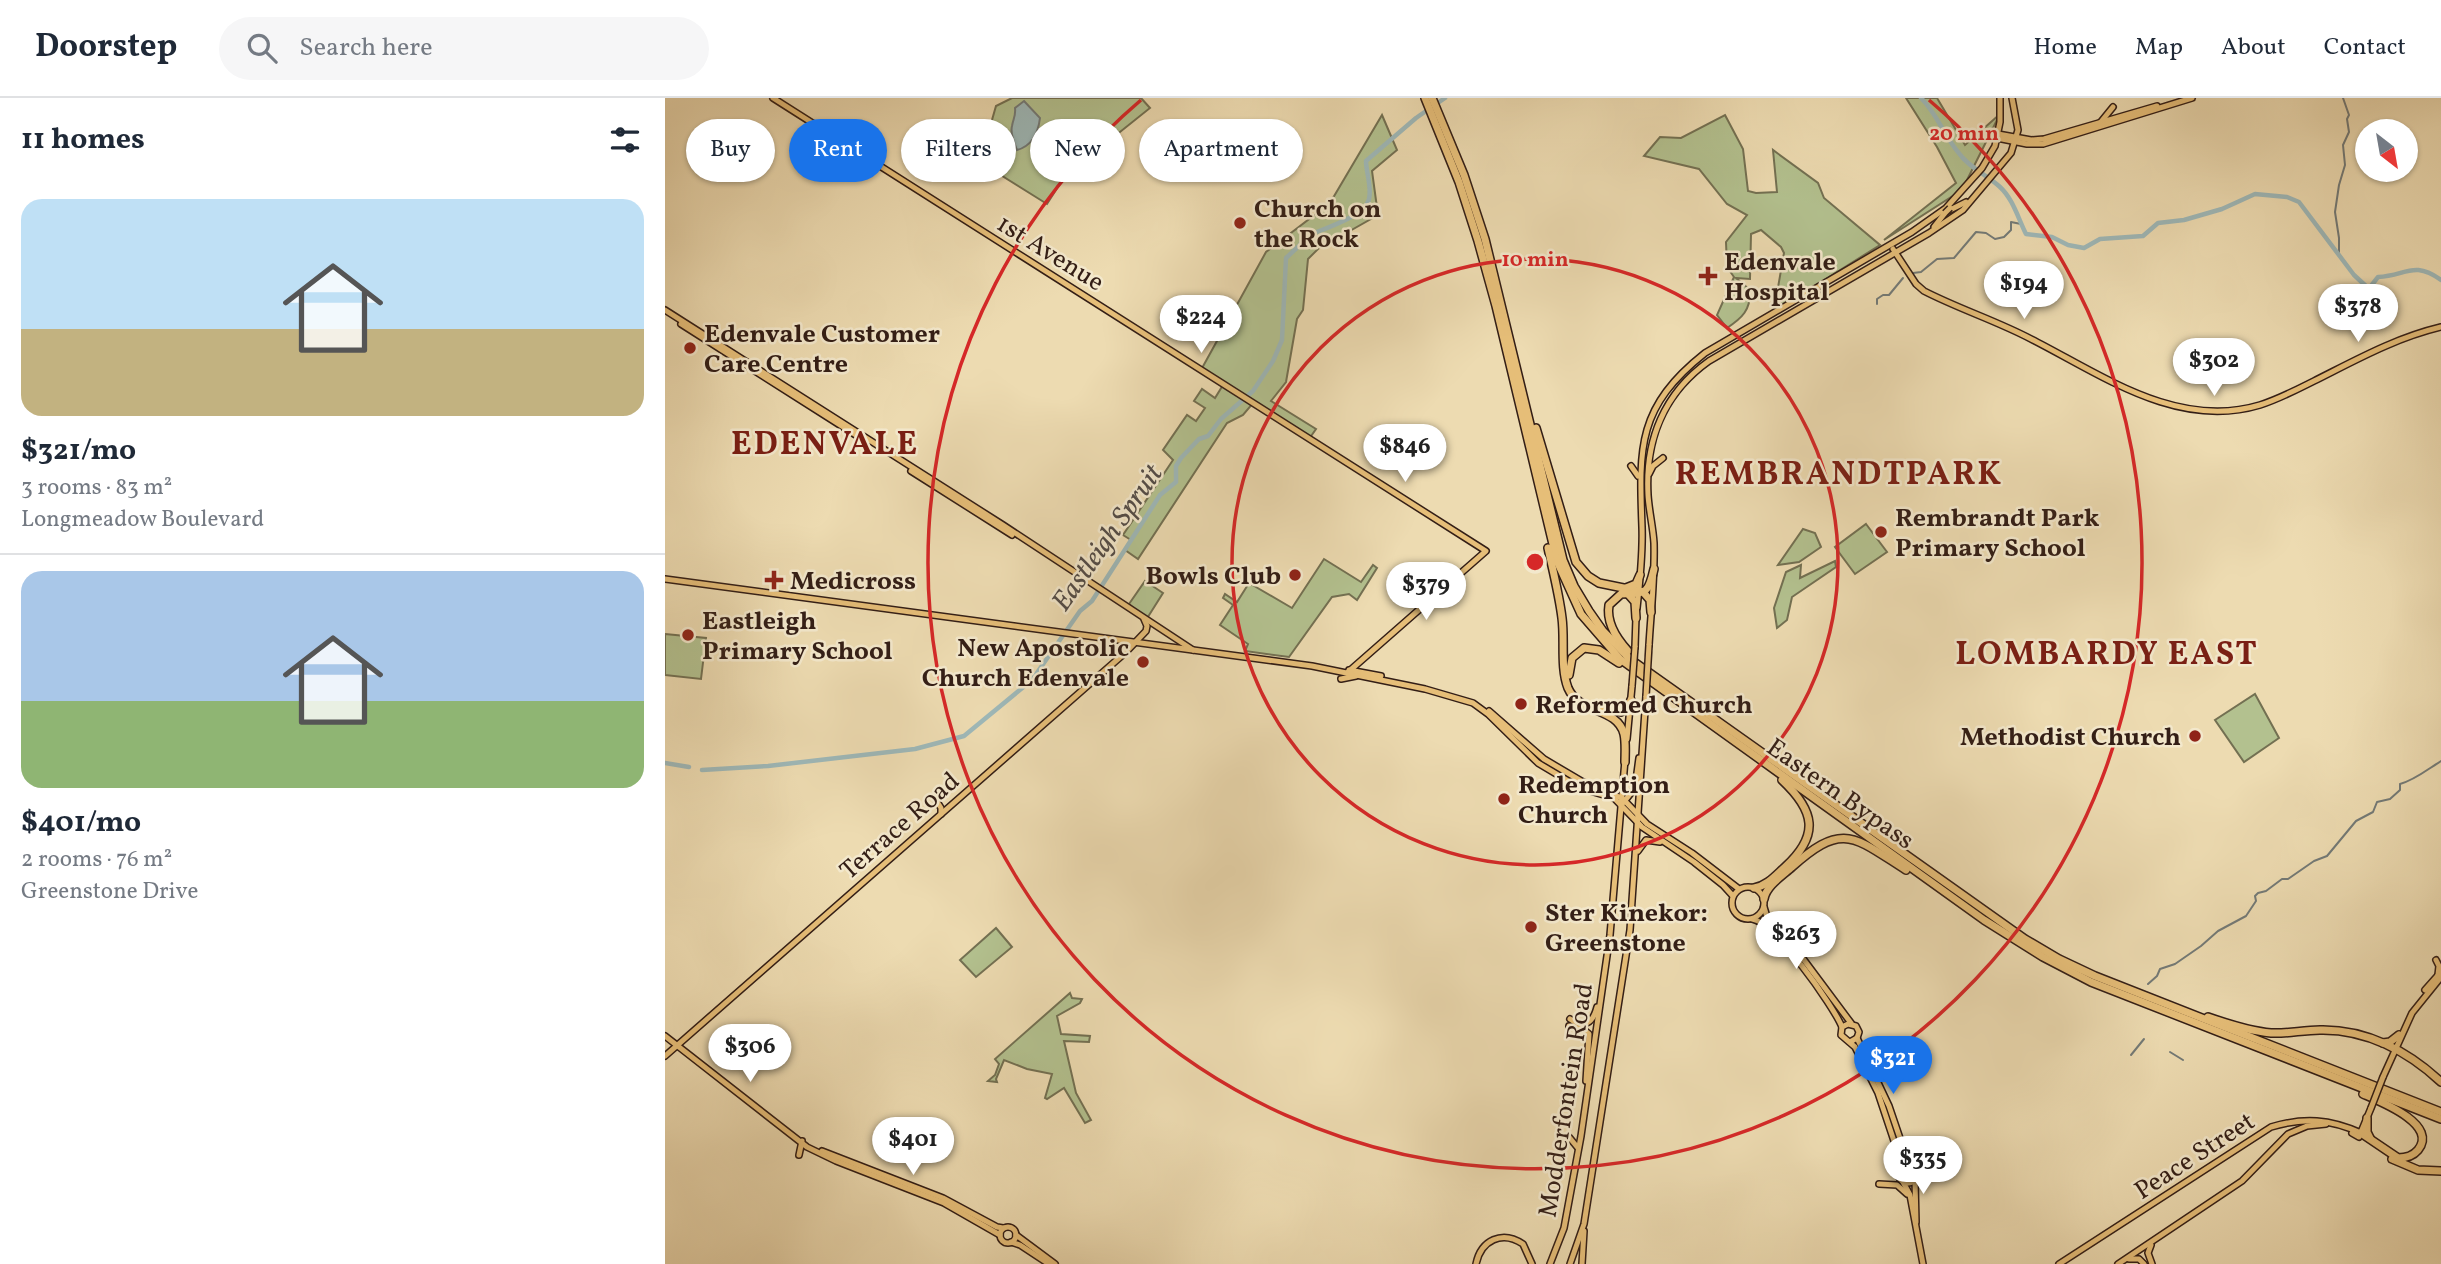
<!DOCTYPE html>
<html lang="en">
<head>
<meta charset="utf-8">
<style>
	body { margin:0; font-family:Vollkorn,serif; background:#f6f6f7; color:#1f2937; height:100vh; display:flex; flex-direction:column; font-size:26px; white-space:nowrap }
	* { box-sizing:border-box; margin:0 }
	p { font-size:23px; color:#747a83 }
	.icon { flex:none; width:38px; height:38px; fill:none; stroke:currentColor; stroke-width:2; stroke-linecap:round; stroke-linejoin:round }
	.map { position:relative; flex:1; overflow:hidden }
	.panel { display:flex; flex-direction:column; background:#fff; width:665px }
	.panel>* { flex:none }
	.banner { position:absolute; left:21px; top:21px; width:665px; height:63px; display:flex; gap:14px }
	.needle { width:46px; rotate:149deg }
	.buttons { position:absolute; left:1690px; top:21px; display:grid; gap:14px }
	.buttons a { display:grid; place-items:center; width:63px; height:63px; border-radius:50%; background:#fff; box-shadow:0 2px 5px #0004; font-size:35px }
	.price { position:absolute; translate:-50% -60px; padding:0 16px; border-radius:24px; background:#fff; color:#222; font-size:23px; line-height:46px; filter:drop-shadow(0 2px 4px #0008) }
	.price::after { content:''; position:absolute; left:50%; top:42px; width:21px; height:16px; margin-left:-10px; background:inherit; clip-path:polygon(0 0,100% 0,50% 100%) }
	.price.current { background:#1a73e8; color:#fff }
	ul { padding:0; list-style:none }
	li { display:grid; align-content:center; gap:14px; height:371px; padding:0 21px }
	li+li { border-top:2px solid #e0e1e3 }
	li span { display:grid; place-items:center; height:217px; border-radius:21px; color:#555 }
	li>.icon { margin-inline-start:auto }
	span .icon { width:126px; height:126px; fill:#fffc; stroke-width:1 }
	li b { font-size:30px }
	h2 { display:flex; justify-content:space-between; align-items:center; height:84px; padding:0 21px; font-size:30px }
	.pill { padding:0 24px; border-radius:32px; background:#fff; box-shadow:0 2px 5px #0004; font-size:24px; line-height:63px }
	.pill.current { background:#1a73e8; color:#fff }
	header { display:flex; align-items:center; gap:42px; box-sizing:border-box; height:98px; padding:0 35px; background:#fff; border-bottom:2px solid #e0e1e3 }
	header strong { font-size:33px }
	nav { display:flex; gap:38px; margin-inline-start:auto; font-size:24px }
	.search { width:490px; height:63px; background:#f6f6f7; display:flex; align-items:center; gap:18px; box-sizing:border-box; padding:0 24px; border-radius:38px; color:#747a83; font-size:26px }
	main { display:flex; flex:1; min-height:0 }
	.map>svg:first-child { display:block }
	.green { fill:#b3c18f; stroke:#737052; stroke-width:2 }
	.water { fill:#9eb8b8; stroke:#737a77; stroke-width:2 }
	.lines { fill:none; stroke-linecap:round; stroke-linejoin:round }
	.stream { stroke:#737a77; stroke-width:2 }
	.river { stroke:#9eb8b8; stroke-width:4.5 }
	.major-casing { stroke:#331e16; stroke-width:8 }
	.highway-casing { stroke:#331e16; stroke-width:10 }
	.major { stroke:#e6be78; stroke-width:5 }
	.highway { stroke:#e6be78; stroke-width:7 }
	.major-bridge-casing { stroke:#331e16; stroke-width:8; stroke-linecap:butt }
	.major-bridge { stroke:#e6be78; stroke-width:5 }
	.ring { fill:none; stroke:#d62828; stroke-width:3.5 }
	.poi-dot { fill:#8f2418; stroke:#f3e8cc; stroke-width:2.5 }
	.labels { text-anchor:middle; stroke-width:5; stroke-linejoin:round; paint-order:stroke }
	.poi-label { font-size:26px; font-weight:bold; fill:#331e16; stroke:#f3e8cc; text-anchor:start }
	.street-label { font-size:26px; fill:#331e16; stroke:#f3e8cc }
	.water-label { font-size:28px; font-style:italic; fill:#534c47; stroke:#f3e8cc }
	.district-label { font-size:33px; font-weight:bold; letter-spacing:2px; fill:#7a1f14; stroke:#f3e8cc }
	.centre { fill:#d62828; stroke:#f3e8cc; stroke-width:3.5 }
	.ring-label { font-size:21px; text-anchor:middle; font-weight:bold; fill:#d62828; stroke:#f3e8cc; stroke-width:5; stroke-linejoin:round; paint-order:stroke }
</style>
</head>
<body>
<header>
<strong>Doorstep</strong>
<div class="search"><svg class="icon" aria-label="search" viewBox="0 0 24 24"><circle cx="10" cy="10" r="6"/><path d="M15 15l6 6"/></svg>Search here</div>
<nav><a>Home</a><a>Map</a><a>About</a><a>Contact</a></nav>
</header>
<main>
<section class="panel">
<h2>11 homes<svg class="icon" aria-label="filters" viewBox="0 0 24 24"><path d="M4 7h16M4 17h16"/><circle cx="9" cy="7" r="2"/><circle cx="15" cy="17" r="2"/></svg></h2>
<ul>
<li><span style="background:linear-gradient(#bfe0f5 60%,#c2b280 0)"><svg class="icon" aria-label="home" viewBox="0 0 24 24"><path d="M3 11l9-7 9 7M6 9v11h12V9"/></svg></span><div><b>$321/mo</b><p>3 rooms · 83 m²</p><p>Longmeadow Boulevard</p></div></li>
<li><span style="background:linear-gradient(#a9c7e8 60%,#8fb573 0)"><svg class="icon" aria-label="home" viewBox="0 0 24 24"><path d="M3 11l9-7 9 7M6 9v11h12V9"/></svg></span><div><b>$401/mo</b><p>2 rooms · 76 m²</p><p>Greenstone Drive</p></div></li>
</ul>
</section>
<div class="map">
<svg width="1776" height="1166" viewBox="0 0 1776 1166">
	<rect width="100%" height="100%" fill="#eddbb1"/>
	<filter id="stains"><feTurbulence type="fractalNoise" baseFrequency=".00286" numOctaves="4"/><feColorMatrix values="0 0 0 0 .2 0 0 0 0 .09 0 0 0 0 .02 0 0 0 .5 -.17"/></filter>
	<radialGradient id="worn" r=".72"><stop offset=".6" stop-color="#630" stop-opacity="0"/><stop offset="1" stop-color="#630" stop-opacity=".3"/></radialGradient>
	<!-- green -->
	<g class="green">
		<polygon points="347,0 476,0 485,10 400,78 382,106 315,64 331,8"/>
		<polygon points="1241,0 1272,0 1300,47 1335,16 1297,92 1219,142 1291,85 1272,49"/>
		<polygon points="717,17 732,52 707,73 713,117 653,151 643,161 638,212 632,221 621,284 606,303 651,331 644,341 588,305 578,317 562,325 473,461 460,452 466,442 458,437 508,362 498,352 522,317 531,323 540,310 529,303 537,291 550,300 558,287 536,272 601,154 665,105"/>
		<path d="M1060 17 1078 51 1083 93 1091 95 1112 94 1108 52 1153 85 1159 100 1215 147 1118 208 1111 201 1119 155 1116 149 1096 132 1086 136 1085 181 1071 180 1085 192C1086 212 1077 220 1062 230L1052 217 1069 179 1062 169 1061 144 1082 117 1062 106 1034 71 979 58 995 39 1016 40Z"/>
		<polygon points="1201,426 1222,454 1190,476 1170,449"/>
		<polygon points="1138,431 1150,435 1156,449 1134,464 1113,467"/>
		<polygon points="659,461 696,484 708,467 712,470 692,502 684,496 667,499 624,559 580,553 583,546 555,527 568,507 558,500 560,496 572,504 584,485 627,510"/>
		<polygon points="1170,463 1171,469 1127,499 1122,522 1112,530 1109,510 1121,474 1136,467 1135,480"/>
		<polygon points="480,483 498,495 481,522 464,506"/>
		<polygon points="0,536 41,540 36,581 0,577"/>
		<polygon points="1590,596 1614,640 1579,664 1550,622"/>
		<polygon points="331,830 347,849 311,879 295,862"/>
		<polygon points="405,895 407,900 417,901 415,905 392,918 396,936 425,938 424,944 399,943 411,995 426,1022 420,1025 399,990 382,1001 380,1000 387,976 362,971 339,962 331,981 332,984 323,983 330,977 334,966 330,961"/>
	</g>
	<!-- water -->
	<path class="water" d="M359 3 375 20C373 36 367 48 352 52 349 45 345 36 347 28 348 21 351 18 350 10Z"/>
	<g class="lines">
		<!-- stream -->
		<g class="stream">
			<polyline points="1674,156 1674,140 1670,114 1674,87 1680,67 1678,47 1684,34 1682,21 1684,17 1678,0"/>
			<polyline points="1248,175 1256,174 1272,161 1289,160 1311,134 1321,135 1330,141 1339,139 1346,132 1346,124 1356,126"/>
			<polyline points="1212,206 1212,201 1218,197 1224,197 1238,180"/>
			<path d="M1483 886 1492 878 1495 871 1510 866 1536 848 1553 833 1581 818 1591 803 1590 798 1593 795 1601 793 1617 781H1623L1649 763 1662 758 1691 723 1708 714 1712 704 1725 701 1735 692V686C1750 682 1763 671 1776 663"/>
			<polyline points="1505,954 1518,962"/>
			<polyline points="1466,957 1479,941"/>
		</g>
		<!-- river -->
		<g class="river">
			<path d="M1256 0C1272 16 1279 37 1293 54 1303 69 1322 77 1335 89 1348 101 1353 120 1361 136L1387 139 1403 147 1419 150 1435 141 1478 138 1493 125 1519 122 1557 111 1590 96 1622 99 1634 104 1689 177 1702 189 1706 188 1713 179C1741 178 1748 162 1776 182"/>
			<polyline points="0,665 24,669"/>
			<path d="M37 672 103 668 250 651 299 638 367 582 415 513 427 503 495 397 511 384V368L516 360 534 341 543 338 556 321 588 293 608 263 617 242 621 160 635 147 639 139C655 132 700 119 704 101 707 89 701 74 701 63L751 20 780 0"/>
		</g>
		<!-- major casing -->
		<g class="major-casing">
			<g id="major">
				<polyline points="108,0 821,453 682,575"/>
				<polyline points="1435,25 1448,9"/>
				<polyline points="1333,36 1366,42 1379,41 1492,8"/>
				<polyline points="1332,40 1362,46 1378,46 1527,0"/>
				<polyline points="1283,113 1301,104"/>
				<polyline points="1269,129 1280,115"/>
				<path d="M1228 151 1251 186 1259 193C1294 211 1332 223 1366 241 1437 277 1512 332 1595 307 1614 301 1631 292 1649 283 1691 262 1730 240 1776 229"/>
				<polyline points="0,212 338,427 528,552"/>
				<polyline points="16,226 197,341"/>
				<polyline points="966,368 973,378"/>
				<polyline points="246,373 347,437"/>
				<polyline points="984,376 988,368 998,360"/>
				<polyline points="0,481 647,568 760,591 808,605 823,616 873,665 915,690 949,700 977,729 1029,764 1058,787 1068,798"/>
				<path d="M972 510C975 483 978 455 977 429 974 349 972 309 1040 255L1247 134 1281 110 1317 70 1330 48 1335 24V0"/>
				<path d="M984 547C986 513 990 479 989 445 988 429 984 413 983 397 980 342 999 295 1044 263L1264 135 1298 112 1346 55 1353 32 1347 0"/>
				<polyline points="970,549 971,519"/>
				<polyline points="684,572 716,578"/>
				<polyline points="676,581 691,578"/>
				<polyline points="824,613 879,661 923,687 957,700 982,726 1027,755 1074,791"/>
				<polyline points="962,641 967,588"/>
				<polyline points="271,702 276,710 276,716"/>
				<polyline points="958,705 970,690 974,660"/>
				<polyline points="973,753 981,742 995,744"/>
				<circle cx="1083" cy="805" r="16"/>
				<polyline points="1099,809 1102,819 1136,858 1186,925"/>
				<path d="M1087 821C1109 824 1168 907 1177 929"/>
				<polyline points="1771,862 1774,868 1773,877"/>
				<polyline points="1760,892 1776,874"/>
				<path d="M905 921C919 931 928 925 932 909"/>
				<polyline points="904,928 918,931 924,936 921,983"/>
				<polyline points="0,938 142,1049 171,1063 279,1105 335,1137"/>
				<polyline points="1192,940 1224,1008 1243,1064"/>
				<polyline points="1185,944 1192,940 1194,934 1191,928 1183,926 1177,929 1176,937 1190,949 1213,995 1237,1067"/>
				<polyline points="0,958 461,554 481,533 482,528 479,521"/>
				<polyline points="1718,979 1747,915 1776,879"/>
				<polyline points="1687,1035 1694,1039 1706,1010"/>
				<polyline points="904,1039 913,1050"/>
				<polyline points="157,1053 278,1100 332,1129 338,1130"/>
				<polyline points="134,1057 137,1043"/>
				<circle cx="1243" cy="1075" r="10"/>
				<polyline points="1250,1082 1251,1124"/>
				<polyline points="1238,1084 1245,1097 1258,1166"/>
				<polyline points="1214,1086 1232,1087 1242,1096"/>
				<circle cx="343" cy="1137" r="8"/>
				<polyline points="351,1137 390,1166"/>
				<polyline points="346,1144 355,1147 384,1166"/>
				<polyline points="1486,1147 1483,1155 1487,1166"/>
				<polyline points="1464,1161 1474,1161 1479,1166"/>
				<path d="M811 1166C816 1142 837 1132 858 1146L867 1166"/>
				<polyline points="885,1166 899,1130 916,1038 945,837 960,662"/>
				<polyline points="905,1166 919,1126 965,832 981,598"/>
				<polyline points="917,1166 919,1133"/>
				<path d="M1394 1166 1606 1029C1639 1019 1665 1021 1696 1035"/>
				<polyline points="1453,1166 1577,1083 1623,1036 1642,1028 1661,1026"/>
			</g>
		</g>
		<!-- highway casing -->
		<g class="highway-casing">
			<g id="highway">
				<polyline points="760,0 794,84 813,143 831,208 892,463 916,516 955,561 1319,822 1378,859 1426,884 1776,1021"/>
				<polyline points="767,0 799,77 820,141 898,462 909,488 924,513 938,533 965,561 1360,841 1394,861 1430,878 1776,1014"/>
				<polyline points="871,330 911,464 923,478 934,485 978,494 985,502 986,514"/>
				<path d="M883 450C888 473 894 496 897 520 900 542 895 569 903 590 914 616 952 609 959 636 961 645 960 655 960 664"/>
				<polyline points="961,490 971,486 975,477"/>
				<polyline points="963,496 970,504 971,520"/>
				<path d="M963 553C951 540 941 525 944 507L956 496C981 495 983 497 989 471"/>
				<polyline points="904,577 907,560 919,550 934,552 954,565"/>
				<polyline points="930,608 956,614 963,609 966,602"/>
				<path d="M1089 790C1102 788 1111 777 1120 769 1155 737 1150 713 1117 682"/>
				<path d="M1099 801C1101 788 1117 778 1127 769 1178 723 1189 739 1241 772"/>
				<path d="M1543 919C1563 926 1584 933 1606 935 1622 936 1638 932 1655 932 1701 931 1743 953 1776 984"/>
				<polyline points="1718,945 1725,944 1734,937"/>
				<polyline points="1702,1020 1702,1034 1705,1040"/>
				<path d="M1696 1035 1733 1060C1741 1060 1748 1058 1753 1052 1774 1026 1714 1003 1698 996"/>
				<polyline points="1727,1061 1753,1072 1776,1073"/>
			</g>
		</g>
		<!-- major -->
		<use href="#major" class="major"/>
		<!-- highway -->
		<use href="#highway" class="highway"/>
		<!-- major-bridge casing -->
		<g class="major-bridge-casing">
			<g id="major-bridge">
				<polyline points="1280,115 1285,110"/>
				<polyline points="967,588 970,549"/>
				<polyline points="981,598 984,547"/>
				<polyline points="1706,1010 1718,979"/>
			</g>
		</g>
		<!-- major-bridge -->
		<use href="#major-bridge" class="major-bridge"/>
	</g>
	<!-- distance rings -->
	<g class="ring">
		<circle cx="870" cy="464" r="303"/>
		<path d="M1264 2A607 607 0 1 1 476 2"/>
	</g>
	<!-- markers -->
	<g class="poi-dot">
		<circle cx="575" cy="125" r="7"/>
		<path d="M1039.5 167.5h7v7h7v7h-7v7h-7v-7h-7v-7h7z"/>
		<circle cx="25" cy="250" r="7"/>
		<circle cx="1216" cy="434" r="7"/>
		<circle cx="630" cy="477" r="7"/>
		<path d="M105.5 471.5h7v7h7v7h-7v7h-7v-7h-7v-7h7z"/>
		<circle cx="23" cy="537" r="7"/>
		<circle cx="478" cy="564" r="7"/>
		<circle cx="856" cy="606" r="7"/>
		<circle cx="1530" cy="638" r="7"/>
		<circle cx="839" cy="701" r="7"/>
		<circle cx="866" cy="829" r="7"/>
	</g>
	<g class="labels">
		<!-- poi labels -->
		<g class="poi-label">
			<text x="589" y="119">Church on<tspan x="589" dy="30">the Rock</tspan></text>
			<text x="1059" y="172">Edenvale<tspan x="1059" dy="30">Hospital</tspan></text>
			<text x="39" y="244">Edenvale Customer<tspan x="39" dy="30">Care Centre</tspan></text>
			<text x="1230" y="428">Rembrandt Park<tspan x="1230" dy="30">Primary School</tspan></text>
			<text x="616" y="486" text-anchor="end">Bowls Club</text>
			<text x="125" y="491">Medicross</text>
			<text x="37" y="531">Eastleigh<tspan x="37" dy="30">Primary School</tspan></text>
			<text x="464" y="558" text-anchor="end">New Apostolic<tspan x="464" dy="30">Church Edenvale</tspan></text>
			<text x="870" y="615">Reformed Church</text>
			<text x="1516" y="647" text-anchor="end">Methodist Church</text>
			<text x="853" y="695">Redemption<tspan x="853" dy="30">Church</tspan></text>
			<text x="880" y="823">Ster Kinekor:<tspan x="880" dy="30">Greenstone</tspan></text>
		</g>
		<!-- street labels -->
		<g class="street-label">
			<text transform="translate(386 154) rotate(32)" y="9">1st Avenue</text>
			<text transform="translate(1176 695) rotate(35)" y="9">Eastern Bypass</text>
			<text transform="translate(234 727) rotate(-41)" y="9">Terrace Road</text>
			<text transform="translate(900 1002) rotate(-81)" y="9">Modderfontein Road</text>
			<text transform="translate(1529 1057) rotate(-33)" y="9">Peace Street</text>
		</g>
		<!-- water labels -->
		<g class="water-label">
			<text transform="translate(441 439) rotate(-55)" y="10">Eastleigh Spruit</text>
		</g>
		<!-- district labels -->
		<g class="district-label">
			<text x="160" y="356">EDENVALE</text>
			<text x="1174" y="386">REMBRANDTPARK</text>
			<text x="1442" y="566">LOMBARDY EAST</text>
		</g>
	</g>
	<circle cx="870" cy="464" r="10" class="centre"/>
	<g class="ring-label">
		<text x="1299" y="42">20 min</text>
		<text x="870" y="168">10 min</text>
	</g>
	<rect width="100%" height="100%" filter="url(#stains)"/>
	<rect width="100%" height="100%" fill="url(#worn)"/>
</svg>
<div class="buttons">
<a><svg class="needle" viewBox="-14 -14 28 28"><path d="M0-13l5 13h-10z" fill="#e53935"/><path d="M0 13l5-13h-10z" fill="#747a83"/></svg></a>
</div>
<b class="price" style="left:1359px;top:223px">$194</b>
<b class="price" style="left:1693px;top:246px">$378</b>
<b class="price" style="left:536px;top:257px">$224</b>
<b class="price" style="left:1549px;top:300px">$302</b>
<b class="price" style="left:740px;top:386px">$846</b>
<b class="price" style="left:761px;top:524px">$379</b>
<b class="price" style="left:1131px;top:873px">$263</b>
<b class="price" style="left:85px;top:986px">$306</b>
<b class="price current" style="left:1228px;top:998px">$321</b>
<b class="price" style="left:248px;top:1079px">$401</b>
<b class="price" style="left:1258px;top:1098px">$335</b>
<div class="banner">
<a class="pill">Buy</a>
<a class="pill current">Rent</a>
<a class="pill">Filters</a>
<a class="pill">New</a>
<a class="pill">Apartment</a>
</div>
</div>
</main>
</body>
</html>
